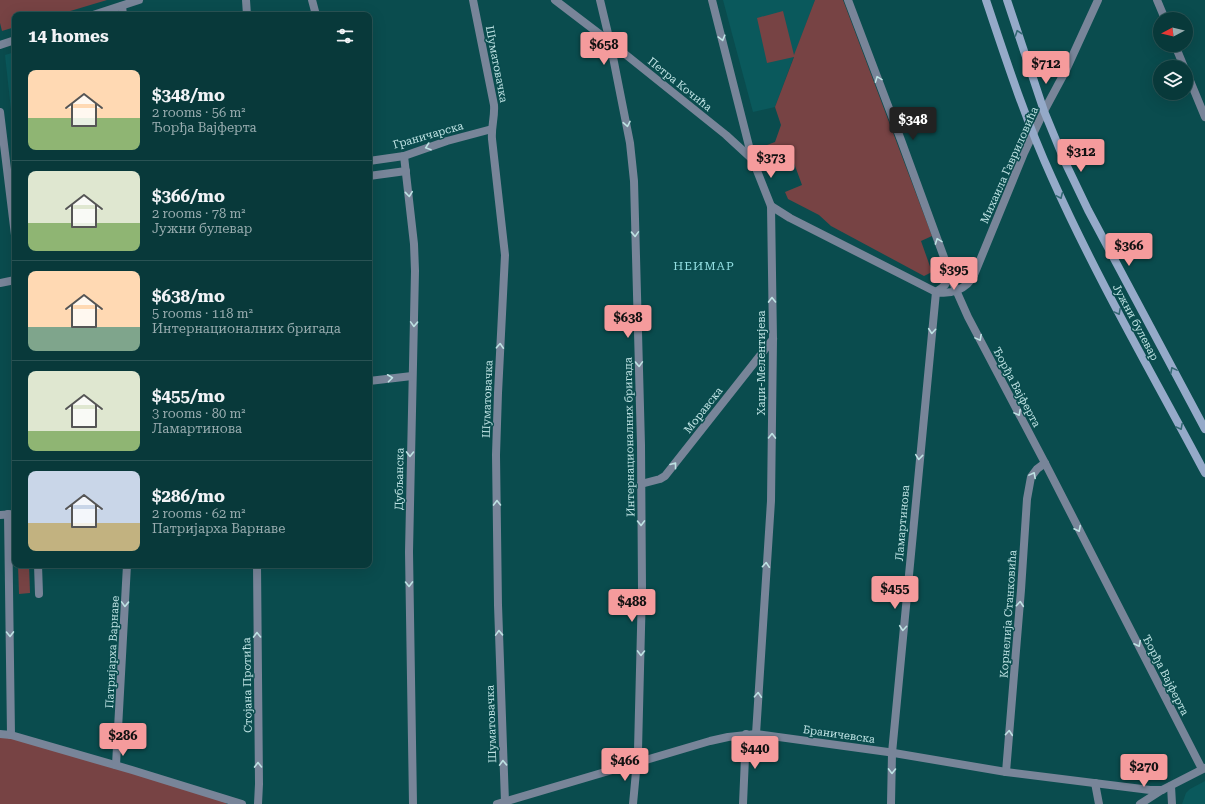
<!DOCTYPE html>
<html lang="en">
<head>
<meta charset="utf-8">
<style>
	body { margin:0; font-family:"Roboto Serif",serif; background:#164445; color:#f1f3f6; height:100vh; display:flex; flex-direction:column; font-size:15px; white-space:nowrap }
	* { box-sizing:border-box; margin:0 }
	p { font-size:13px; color:#98acaf }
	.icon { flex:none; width:22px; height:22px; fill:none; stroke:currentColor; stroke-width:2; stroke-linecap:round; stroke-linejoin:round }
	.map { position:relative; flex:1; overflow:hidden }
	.drawer { position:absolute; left:12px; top:12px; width:360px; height:556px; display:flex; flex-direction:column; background:#08393a; border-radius:8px; box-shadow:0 4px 16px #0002,0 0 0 1px #295354 }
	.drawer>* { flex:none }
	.needle { width:26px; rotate:263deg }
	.tools { position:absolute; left:1153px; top:12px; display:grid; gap:8px }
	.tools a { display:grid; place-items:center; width:40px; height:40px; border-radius:50%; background:#08393a; box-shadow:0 4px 16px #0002,0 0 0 1px #295354; font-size:20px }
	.price { position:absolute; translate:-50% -34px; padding:0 9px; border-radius:4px; background:#f59b9c; color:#111; font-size:13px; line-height:26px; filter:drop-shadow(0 1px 2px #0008) }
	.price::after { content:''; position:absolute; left:50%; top:24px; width:12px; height:9px; margin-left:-6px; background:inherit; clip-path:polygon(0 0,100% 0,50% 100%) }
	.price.current { background:#222; color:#fff }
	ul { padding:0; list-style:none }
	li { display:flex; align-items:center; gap:12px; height:100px; padding:0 16px }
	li+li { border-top:1px solid #295354 }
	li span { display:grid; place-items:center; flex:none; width:112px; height:80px; border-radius:8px; color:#555 }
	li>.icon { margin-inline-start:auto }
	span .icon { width:48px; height:48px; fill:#fffc; stroke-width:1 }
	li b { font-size:17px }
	h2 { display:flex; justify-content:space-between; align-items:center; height:48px; padding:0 16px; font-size:17px }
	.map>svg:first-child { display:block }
	.built { fill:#0a595c }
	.green { fill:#774344 }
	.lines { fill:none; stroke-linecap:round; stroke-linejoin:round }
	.minor { stroke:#788599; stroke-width:8 }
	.secondary { stroke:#95aac9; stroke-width:8 }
	.oneway { stroke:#346873 }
	.oneway2 { stroke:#bee2e3 }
	.labels { text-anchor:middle; stroke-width:3; stroke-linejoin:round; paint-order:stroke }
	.street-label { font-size:11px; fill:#bee2e3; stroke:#0a4c4e }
	.neighbourhood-label { font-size:12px; letter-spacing:1px; fill:#93dfe2; stroke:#0a4c4e }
</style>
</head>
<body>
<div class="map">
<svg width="1205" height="804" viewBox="0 0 1205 804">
	<rect width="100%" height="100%" fill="#0a4c4e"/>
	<!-- built -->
	<g class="built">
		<polygon points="723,0 815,0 775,107 753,112"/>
		<polygon points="15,52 15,128 13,128 5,55"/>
		<polygon points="1205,781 1205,804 1182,804 1186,793 1190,789"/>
	</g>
	<!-- green -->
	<g class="green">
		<polygon points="0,0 107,0 57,15 15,15 15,27 2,31 0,23"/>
		<polygon points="815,0 843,0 932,236 921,241 932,272 924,276 831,226 819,215 788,199 785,192 802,185 790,152 772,159 767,145 775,142 781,125 775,107 794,57 767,63 757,18 783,11 794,55"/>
		<polygon points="18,565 29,565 30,593 19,594"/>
		<polygon points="0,734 228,800 226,804 0,804"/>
	</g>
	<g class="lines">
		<!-- minor -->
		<g class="minor">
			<polyline points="246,0 247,15"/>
			<polyline points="312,0 316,15"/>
			<path d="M473 0 494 105C495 117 491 127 492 139L505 255 498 393 496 455 498 605 505 802"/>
			<polyline points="555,0 610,42 726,135 751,158"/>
			<polyline points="600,0 610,42 630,143 634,181 641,445 642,589 638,750 633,804"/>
			<polyline points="712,0 752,158 771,206 773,339 771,501 756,734"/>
			<polyline points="848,0 901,140 956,290 968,317 1045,463 1202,769"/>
			<polyline points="1157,0 1165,19"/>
			<polyline points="122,6 123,15"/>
			<polyline points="93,15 139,0"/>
			<polyline points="0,45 15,40"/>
			<polyline points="1175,45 1184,67"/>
			<polyline points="1186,71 1205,117"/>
			<polyline points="0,112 15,235"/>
			<polyline points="404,156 414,244 415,271 409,552 413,804"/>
			<polyline points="369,161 404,156 447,141 492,129"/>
			<polyline points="369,176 406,171"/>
			<path d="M771 206 790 218 936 292C951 295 967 289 974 275L1024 153 1044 111 1066 70 1098 0"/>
			<polyline points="0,283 15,280"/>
			<path d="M936 292C944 287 948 283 950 274L961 278 974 275"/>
			<polyline points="369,381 412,376"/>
			<polyline points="641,484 660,479 665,476 773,339"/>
			<polyline points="8,514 11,735"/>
			<polyline points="0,515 15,514"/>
			<polyline points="38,565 39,594"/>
			<polyline points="257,565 259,784 258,804"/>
			<polyline points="0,734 11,735 132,770 242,804"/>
			<polyline points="116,765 127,565"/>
			<polyline points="1006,772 1021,590 1027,499 1031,477 1037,469 1045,463"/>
			<polyline points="1095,783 1099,804"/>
			<polyline points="1171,786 1172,804"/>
			<polyline points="497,804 710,741 728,737 756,734 888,752 1006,772 1150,790 1162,790"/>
			<polyline points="743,804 746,734"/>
			<polyline points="891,804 892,753 936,292"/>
			<polyline points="1140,804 1162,790 1205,768"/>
		</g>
		<!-- secondary -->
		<g class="secondary">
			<path d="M986 0C1006 60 1026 121 1052 178 1097 279 1153 375 1205 473"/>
			<polyline points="1007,0 1044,111 1065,162 1088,210 1205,429"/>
			<path d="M1029 66C1043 72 1052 72 1066 70"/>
		</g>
	</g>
	<!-- one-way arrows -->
	<defs><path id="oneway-chevron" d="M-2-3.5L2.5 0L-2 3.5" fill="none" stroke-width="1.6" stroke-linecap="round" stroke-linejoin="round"/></defs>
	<g class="oneway">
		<use href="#oneway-chevron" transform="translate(1018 33) rotate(-109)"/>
		<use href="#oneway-chevron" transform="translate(1060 196) rotate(66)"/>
		<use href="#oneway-chevron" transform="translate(1118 312) rotate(62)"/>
		<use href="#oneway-chevron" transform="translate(1173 370) rotate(-118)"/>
		<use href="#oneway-chevron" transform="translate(1180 427) rotate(62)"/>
	</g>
	<g class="oneway2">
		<use href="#oneway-chevron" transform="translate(722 38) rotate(75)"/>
		<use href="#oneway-chevron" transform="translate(878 79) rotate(-111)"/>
		<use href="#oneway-chevron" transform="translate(627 124) rotate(79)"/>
		<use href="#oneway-chevron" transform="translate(428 147) rotate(161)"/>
		<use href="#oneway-chevron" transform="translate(409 194) rotate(84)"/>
		<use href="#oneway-chevron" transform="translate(635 234) rotate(88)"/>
		<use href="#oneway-chevron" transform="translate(938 241) rotate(-110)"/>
		<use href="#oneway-chevron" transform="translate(772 300) rotate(-91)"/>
		<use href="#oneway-chevron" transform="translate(414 324) rotate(92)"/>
		<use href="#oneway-chevron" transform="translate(932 331) rotate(95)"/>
		<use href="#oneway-chevron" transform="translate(979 338) rotate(62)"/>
		<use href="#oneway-chevron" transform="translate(500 346) rotate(-87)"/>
		<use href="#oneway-chevron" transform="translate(639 364) rotate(88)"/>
		<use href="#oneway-chevron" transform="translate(390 378) rotate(-7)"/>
		<use href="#oneway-chevron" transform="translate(1018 413) rotate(62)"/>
		<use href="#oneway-chevron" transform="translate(772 436) rotate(-89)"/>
		<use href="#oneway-chevron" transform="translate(410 454) rotate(91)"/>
		<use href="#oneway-chevron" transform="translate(919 457) rotate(96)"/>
		<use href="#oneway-chevron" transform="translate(674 465) rotate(-52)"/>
		<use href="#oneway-chevron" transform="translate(1033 475) rotate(-62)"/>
		<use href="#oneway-chevron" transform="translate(497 503) rotate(-91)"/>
		<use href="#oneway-chevron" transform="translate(641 523) rotate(89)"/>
		<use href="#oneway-chevron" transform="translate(1078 529) rotate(63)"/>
		<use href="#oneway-chevron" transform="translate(766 565) rotate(-86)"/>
		<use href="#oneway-chevron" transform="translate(409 584) rotate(89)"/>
		<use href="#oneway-chevron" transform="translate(125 604) rotate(92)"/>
		<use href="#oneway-chevron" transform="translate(1020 604) rotate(-85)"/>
		<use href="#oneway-chevron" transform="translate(903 628) rotate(95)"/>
		<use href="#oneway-chevron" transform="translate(499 633) rotate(-92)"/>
		<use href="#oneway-chevron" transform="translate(10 634) rotate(89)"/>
		<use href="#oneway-chevron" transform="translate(257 635) rotate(-91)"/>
		<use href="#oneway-chevron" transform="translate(1138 644) rotate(63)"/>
		<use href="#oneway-chevron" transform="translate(641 653) rotate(91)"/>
		<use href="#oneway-chevron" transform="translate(758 695) rotate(-87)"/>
		<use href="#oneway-chevron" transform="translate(1009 733) rotate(-85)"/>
		<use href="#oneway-chevron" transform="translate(503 763) rotate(-92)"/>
		<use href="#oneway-chevron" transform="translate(258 765) rotate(-91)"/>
		<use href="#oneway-chevron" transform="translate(892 771) rotate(91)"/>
	</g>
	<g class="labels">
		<!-- street labels -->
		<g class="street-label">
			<text transform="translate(497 64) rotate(79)" y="4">Шуматовачка</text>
			<text transform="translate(680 84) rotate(39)" y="4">Петра Кочића</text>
			<text transform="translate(428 135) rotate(-16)" y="4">Граничарска</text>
			<text transform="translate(1009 165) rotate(-66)" y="4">Михаила Гавриловића</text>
			<text transform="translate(1136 322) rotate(62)" y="4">Јужни булевар</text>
			<text transform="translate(761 363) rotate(-90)" y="4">Хаџи-Мелентијева</text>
			<text transform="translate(1017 387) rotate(62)" y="4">Ђорђа Вајферта</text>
			<text transform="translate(487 399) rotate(-88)" y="4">Шуматовачка</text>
			<text transform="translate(703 410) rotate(-52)" y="4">Моравска</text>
			<text transform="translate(629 437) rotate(-91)" y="4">Интернационалних бригада</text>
			<text transform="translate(399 479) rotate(-89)" y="4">Дубљанска</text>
			<text transform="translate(902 523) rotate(-85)" y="4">Ламартинова</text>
			<text transform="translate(1008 614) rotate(-86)" y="4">Корнелија Станковића</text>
			<text transform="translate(112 652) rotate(-87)" y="4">Патријарха Варнаве</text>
			<text transform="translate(1166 675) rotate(63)" y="4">Ђорђа Вајферта</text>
			<text transform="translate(247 685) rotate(-91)" y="4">Стојана Протића</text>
			<text transform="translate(491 724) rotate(-92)" y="4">Шуматовачка</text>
			<text transform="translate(839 734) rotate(8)" y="4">Браничевска</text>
		</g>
		<!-- neighbourhood labels -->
		<g class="neighbourhood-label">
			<text x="704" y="270">НЕИМАР</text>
		</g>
	</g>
</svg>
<div class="tools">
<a><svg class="needle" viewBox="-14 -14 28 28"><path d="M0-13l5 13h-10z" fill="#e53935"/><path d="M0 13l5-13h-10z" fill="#98acaf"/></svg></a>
<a><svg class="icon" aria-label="layers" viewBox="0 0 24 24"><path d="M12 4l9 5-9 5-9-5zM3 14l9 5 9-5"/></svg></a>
</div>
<b class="price" style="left:604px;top:66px">$658</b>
<b class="price" style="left:1046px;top:85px">$712</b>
<b class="price current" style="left:913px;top:141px">$348</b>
<b class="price" style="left:1081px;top:173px">$312</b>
<b class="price" style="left:771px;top:179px">$373</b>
<b class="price" style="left:1129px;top:267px">$366</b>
<b class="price" style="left:954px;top:291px">$395</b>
<b class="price" style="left:628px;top:339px">$638</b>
<b class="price" style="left:895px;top:610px">$455</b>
<b class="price" style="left:632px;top:623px">$488</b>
<b class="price" style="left:123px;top:757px">$286</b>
<b class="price" style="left:755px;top:770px">$440</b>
<b class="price" style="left:625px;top:782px">$466</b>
<b class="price" style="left:1144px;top:788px">$270</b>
<section class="drawer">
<h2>14 homes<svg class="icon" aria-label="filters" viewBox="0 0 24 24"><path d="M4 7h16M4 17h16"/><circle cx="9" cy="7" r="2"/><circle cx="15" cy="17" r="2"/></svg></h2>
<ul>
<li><span style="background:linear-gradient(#ffd9b3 60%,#8fb573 0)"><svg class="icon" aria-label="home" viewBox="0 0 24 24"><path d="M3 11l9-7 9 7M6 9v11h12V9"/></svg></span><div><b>$348/mo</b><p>2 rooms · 56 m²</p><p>Ђорђа Вајферта</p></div></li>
<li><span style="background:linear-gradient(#dfe7d0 65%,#8fb573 0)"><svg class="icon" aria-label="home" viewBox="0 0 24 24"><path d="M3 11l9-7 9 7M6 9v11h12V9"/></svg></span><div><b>$366/mo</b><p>2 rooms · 78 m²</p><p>Јужни булевар</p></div></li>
<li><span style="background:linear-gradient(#ffd9b3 70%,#7fa58c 0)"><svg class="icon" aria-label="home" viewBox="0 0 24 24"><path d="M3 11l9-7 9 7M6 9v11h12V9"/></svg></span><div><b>$638/mo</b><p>5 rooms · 118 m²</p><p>Интернационалних бригада</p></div></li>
<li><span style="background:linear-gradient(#dfe7d0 75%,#8fb573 0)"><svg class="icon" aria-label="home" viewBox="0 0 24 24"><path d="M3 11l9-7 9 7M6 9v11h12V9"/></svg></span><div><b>$455/mo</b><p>3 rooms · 80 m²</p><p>Ламартинова</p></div></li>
<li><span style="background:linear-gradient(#c9d6e8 65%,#c2b280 0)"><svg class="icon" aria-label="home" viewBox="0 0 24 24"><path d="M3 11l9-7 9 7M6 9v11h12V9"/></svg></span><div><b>$286/mo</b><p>2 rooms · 62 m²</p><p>Патријарха Варнаве</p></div></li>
</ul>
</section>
</div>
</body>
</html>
